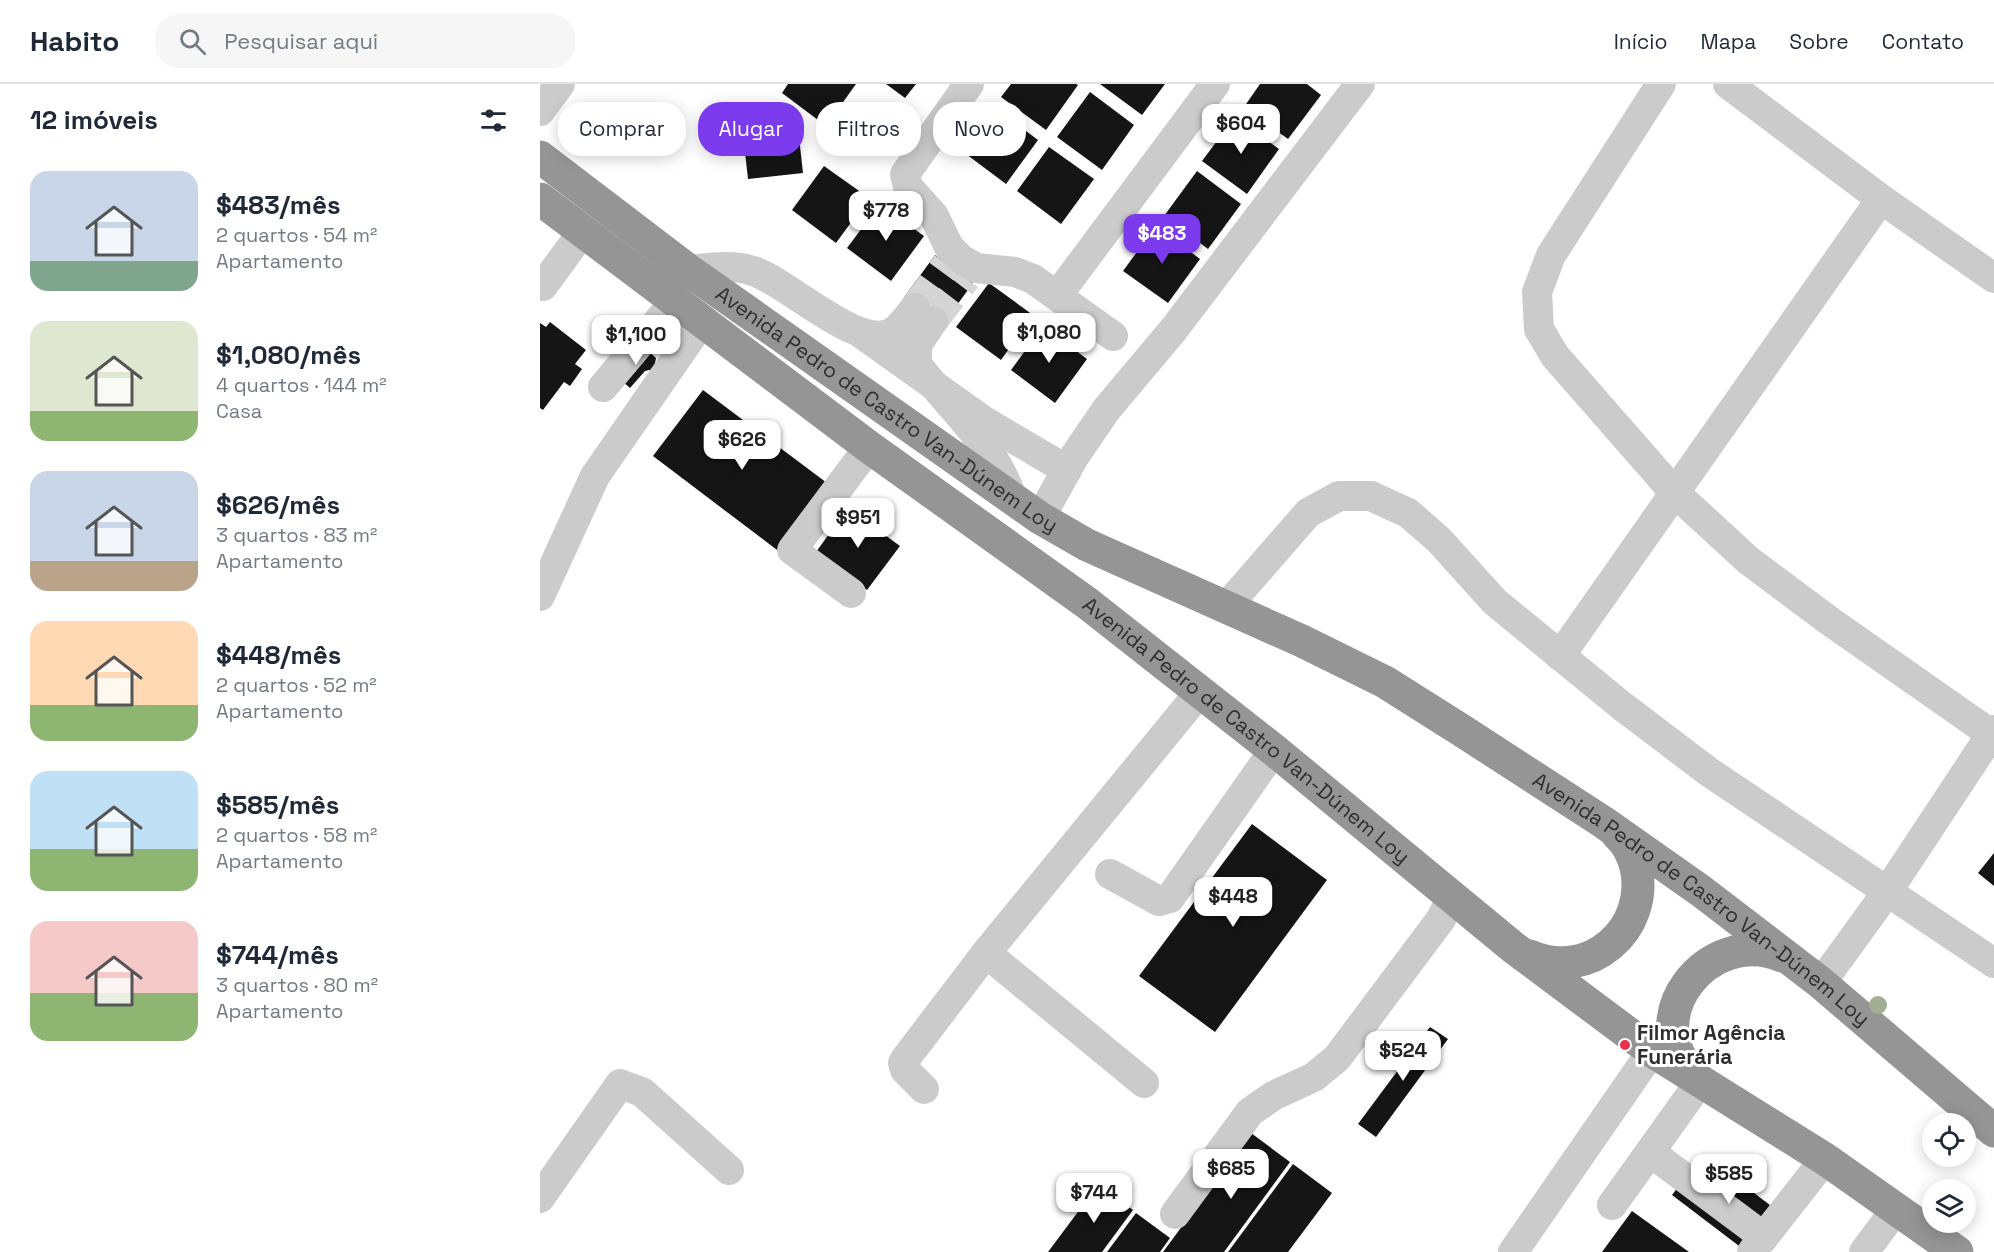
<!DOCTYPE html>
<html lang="pt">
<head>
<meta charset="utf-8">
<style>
	body { margin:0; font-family:"Space Grotesk",sans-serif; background:#f6f6f7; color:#1f2937; height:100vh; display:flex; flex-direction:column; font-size:22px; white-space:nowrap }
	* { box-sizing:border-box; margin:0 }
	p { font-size:20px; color:#747a83 }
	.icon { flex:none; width:33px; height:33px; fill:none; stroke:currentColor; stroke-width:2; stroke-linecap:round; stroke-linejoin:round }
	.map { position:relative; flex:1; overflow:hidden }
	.sheet { display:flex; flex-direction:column; background:#fff; width:540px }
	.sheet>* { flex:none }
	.top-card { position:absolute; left:18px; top:18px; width:570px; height:54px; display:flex; gap:12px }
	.buttons { position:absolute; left:1382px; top:1029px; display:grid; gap:12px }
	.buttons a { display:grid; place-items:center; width:54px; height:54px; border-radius:50%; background:#fff; box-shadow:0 3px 15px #0003; font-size:30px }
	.price { position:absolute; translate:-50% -51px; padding:0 14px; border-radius:12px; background:#fff; color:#222; font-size:20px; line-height:39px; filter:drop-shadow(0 2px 3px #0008) }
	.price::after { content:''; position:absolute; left:50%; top:36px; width:18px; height:14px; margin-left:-9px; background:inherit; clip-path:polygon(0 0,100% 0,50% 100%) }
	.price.selected { background:#7c3aed; color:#fff }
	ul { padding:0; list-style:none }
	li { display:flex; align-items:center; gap:18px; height:150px; padding:0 30px }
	li span { display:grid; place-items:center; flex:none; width:168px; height:120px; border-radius:18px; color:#555 }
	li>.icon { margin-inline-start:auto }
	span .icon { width:72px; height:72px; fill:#fffc; stroke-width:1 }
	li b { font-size:26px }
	h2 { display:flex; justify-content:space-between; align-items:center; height:72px; padding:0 30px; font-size:26px }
	.tag { padding:0 21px; border-radius:24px; background:#fff; box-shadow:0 3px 15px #0003; font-size:21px; line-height:54px }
	.tag.selected { background:#7c3aed; color:#fff }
	header { display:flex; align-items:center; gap:36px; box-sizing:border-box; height:84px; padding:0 30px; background:#fff; border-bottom:2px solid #e0e1e3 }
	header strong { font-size:28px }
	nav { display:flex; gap:33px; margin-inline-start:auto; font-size:21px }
	.search { width:420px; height:54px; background:#f6f6f7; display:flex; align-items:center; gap:15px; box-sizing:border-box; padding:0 21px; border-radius:24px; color:#747a83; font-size:22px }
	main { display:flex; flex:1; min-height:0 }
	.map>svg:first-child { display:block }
	.building { fill:#151515 }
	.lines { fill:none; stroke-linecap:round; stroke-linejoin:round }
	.minor-tunnel { stroke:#d5d5d5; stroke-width:30; stroke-dasharray:30 15; stroke-linecap:butt }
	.minor { stroke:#cbcbcb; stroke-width:30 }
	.highway { stroke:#959595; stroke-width:33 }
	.tree { fill:#a2ae93 }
	.poi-dot { fill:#e72f4e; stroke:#fff; stroke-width:2 }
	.labels { text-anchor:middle; stroke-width:6; stroke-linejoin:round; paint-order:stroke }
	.street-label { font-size:21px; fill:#2e2e2e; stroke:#fff }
	.poi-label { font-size:21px; font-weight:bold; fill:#2e2e2e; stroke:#fff; text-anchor:start }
</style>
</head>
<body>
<header>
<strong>Habito</strong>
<div class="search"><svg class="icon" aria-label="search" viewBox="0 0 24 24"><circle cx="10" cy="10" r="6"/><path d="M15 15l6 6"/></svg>Pesquisar aqui</div>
<nav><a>Início</a><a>Mapa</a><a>Sobre</a><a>Contato</a></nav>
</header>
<main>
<section class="sheet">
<h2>12 imóveis<svg class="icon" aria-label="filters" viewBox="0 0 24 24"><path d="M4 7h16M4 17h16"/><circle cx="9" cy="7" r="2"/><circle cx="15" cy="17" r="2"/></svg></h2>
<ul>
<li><span style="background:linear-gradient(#c9d6e8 75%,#7fa58c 0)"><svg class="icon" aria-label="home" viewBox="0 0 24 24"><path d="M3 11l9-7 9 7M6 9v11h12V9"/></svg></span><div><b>$483/mês</b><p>2 quartos · 54 m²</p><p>Apartamento</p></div></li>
<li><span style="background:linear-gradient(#dfe7d0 75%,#8fb573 0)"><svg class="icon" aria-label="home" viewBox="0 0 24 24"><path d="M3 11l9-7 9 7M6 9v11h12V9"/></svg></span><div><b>$1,080/mês</b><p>4 quartos · 144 m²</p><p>Casa</p></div></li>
<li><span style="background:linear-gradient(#c9d6e8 75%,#b9a48a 0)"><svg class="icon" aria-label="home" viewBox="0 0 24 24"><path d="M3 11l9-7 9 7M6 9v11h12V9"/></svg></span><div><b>$626/mês</b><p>3 quartos · 83 m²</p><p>Apartamento</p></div></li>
<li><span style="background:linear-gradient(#ffd9b3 70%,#8fb573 0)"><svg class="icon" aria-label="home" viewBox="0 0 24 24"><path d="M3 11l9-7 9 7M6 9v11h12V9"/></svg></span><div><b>$448/mês</b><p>2 quartos · 52 m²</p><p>Apartamento</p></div></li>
<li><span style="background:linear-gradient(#bfe0f5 65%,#8fb573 0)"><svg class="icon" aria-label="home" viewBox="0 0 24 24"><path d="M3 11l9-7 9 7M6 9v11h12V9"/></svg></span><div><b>$585/mês</b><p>2 quartos · 58 m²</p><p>Apartamento</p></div></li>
<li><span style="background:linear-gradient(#f6c9c9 60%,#8fb573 0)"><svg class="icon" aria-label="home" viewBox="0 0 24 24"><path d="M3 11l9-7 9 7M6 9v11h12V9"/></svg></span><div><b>$744/mês</b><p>3 quartos · 80 m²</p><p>Apartamento</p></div></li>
</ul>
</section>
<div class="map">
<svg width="1454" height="1168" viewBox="0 0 1454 1168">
	<rect width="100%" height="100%" fill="#fff"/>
	<!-- building -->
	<g class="building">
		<polygon points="248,0 316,0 286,42 242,9"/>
		<polygon points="346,0 376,0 365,14"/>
		<polygon points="471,0 536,0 538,1 506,46 461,13"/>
		<polygon points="560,0 625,0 602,31"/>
		<polygon points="720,0 767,0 781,11 748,55 704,23"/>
		<polygon points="550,8 594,41 562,86 517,53"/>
		<polygon points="454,23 498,56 466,100 422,67"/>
		<polygon points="695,33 739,65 707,110 662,77"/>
		<polygon points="257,35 263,89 208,95 202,41"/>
		<polygon points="509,63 554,95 521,140 477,107"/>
		<polygon points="284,82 329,114 296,159 252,126"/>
		<polygon points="657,87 701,120 668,165 624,132"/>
		<polygon points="340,120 384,152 351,197 307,164"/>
		<polygon points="616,142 660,175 628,219 583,187"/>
		<polygon points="395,171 433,199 401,243 363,215"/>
		<polygon points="449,199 493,231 461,276 416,243"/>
		<polygon points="10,238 46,266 35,280 42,285 30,302 24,298 3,326 0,324 0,239 6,243"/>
		<polygon points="503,242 547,275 515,319 471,286"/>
		<polygon points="101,260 116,274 114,285 105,287 90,304 75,291"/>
		<polygon points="163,306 291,402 241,469 113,372"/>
		<polygon points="308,424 360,462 327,506 276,468"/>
		<polygon points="712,740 787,796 675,948 599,892"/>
		<polygon points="1454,769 1454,802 1438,789"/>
		<polygon points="890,943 908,955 836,1053 818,1040"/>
		<polygon points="711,1049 750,1078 684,1168 623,1168"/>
		<polygon points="1163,1070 1252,1138 1207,1168 1132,1111"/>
		<polygon points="753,1080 792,1109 748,1168 688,1168"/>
		<polygon points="558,1101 593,1126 562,1168 508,1168"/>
		<polygon points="1092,1127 1149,1168 1062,1168"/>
		<polygon points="596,1129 630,1154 620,1168 567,1168"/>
	</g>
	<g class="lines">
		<!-- minor-tunnel -->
		<g class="minor-tunnel">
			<polyline points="375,224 407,180"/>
			<polyline points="393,237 426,194"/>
		</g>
		<!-- minor -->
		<g class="minor">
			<polyline points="429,0 365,90 368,103 394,132 409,163 422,176 437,184 475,188 493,195 573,252"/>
			<polyline points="1121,0 1011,171 997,208 999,245 1015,272 1134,408 1208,476 1291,538 1454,652"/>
			<polyline points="1188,0 1341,115 1454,194"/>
			<polyline points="0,27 20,0"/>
			<path d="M148 186C170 184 192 180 213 187 248 198 319 268 353 248 362 242 368 232 375 224"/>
			<polyline points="3,202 43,147"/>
			<polyline points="517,212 675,0"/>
			<path d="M393 237 377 261V280C409 324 455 361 472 414"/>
			<polyline points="322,250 444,337 527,386"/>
			<polyline points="63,303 136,216"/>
			<polyline points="500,434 534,373 566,326 634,245 820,0"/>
			<polyline points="311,509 252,466 329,363"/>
			<polyline points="0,512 55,392 163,236"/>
			<polyline points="686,523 768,429 799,412 831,412 868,429 899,456 955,518 1082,622 1169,688 1454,879"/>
			<polyline points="1020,572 1341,115"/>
			<polyline points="570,790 619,817 630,814 734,666"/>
			<polyline points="446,869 604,999"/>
			<polyline points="1281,899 1347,808 1454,646"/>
			<polyline points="384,1005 365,986 363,979 366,974 446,869 659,609"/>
			<polyline points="1110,1068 1224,1153"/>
			<polyline points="0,1114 80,1000 102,1008 189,1086"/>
			<polyline points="1072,1121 1160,998"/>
			<polyline points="635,1130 710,1028 733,1012 774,993 797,974 901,835 912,813"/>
			<polyline points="973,1168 1112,967"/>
			<polyline points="1212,1168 1285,1075"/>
			<polyline points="1324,1168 1356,1125"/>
		</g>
		<!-- highway -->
		<g class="highway">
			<path id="s1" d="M0 73 148 186 500 434 547 461 762 557 845 598 921 646 1063 738 1161 807 1281 899 1454 1047"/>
			<path id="s2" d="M0 115 329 363 547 519 734 666 974 864 1112 967 1285 1075 1417 1168"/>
			<path d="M990 872C1049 898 1110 845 1096 783 1093 772 1087 759 1078 751"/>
			<path d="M1155 992C1095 936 1167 841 1242 872"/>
		</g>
	</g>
	<!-- trees -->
	<circle class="tree" cx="1338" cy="921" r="9"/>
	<!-- markers -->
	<circle class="poi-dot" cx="1085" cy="961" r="6"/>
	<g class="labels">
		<!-- street labels -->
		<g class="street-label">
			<text dy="7" stroke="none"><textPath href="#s1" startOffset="429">Avenida Pedro de Castro Van-Dúnem Loy</textPath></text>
			<text dy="7" stroke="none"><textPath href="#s2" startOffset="884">Avenida Pedro de Castro Van-Dúnem Loy</textPath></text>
			<text dy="7" stroke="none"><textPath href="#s1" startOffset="1383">Avenida Pedro de Castro Van-Dúnem Loy</textPath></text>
		</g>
		<!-- poi labels -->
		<g class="poi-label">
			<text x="1097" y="956">Filmor Agência<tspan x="1097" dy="24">Funerária</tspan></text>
		</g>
	</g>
</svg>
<div class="buttons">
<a><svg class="icon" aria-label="locate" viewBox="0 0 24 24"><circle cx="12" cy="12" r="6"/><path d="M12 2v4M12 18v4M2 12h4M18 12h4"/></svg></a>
<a><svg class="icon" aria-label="layers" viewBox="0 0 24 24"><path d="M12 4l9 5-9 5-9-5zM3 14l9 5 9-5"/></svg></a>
</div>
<b class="price" style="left:701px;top:71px">$604</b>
<b class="price" style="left:346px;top:158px">$778</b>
<b class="price selected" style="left:622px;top:181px">$483</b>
<b class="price" style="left:509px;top:280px">$1,080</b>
<b class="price" style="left:96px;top:282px">$1,100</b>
<b class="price" style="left:202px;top:387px">$626</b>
<b class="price" style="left:318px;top:465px">$951</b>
<b class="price" style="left:693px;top:844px">$448</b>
<b class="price" style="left:863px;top:998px">$524</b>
<b class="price" style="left:691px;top:1116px">$685</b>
<b class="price" style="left:1189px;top:1121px">$585</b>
<b class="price" style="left:554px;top:1140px">$744</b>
<div class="top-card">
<a class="tag">Comprar</a>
<a class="tag selected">Alugar</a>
<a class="tag">Filtros</a>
<a class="tag">Novo</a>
</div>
</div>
</main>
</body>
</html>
